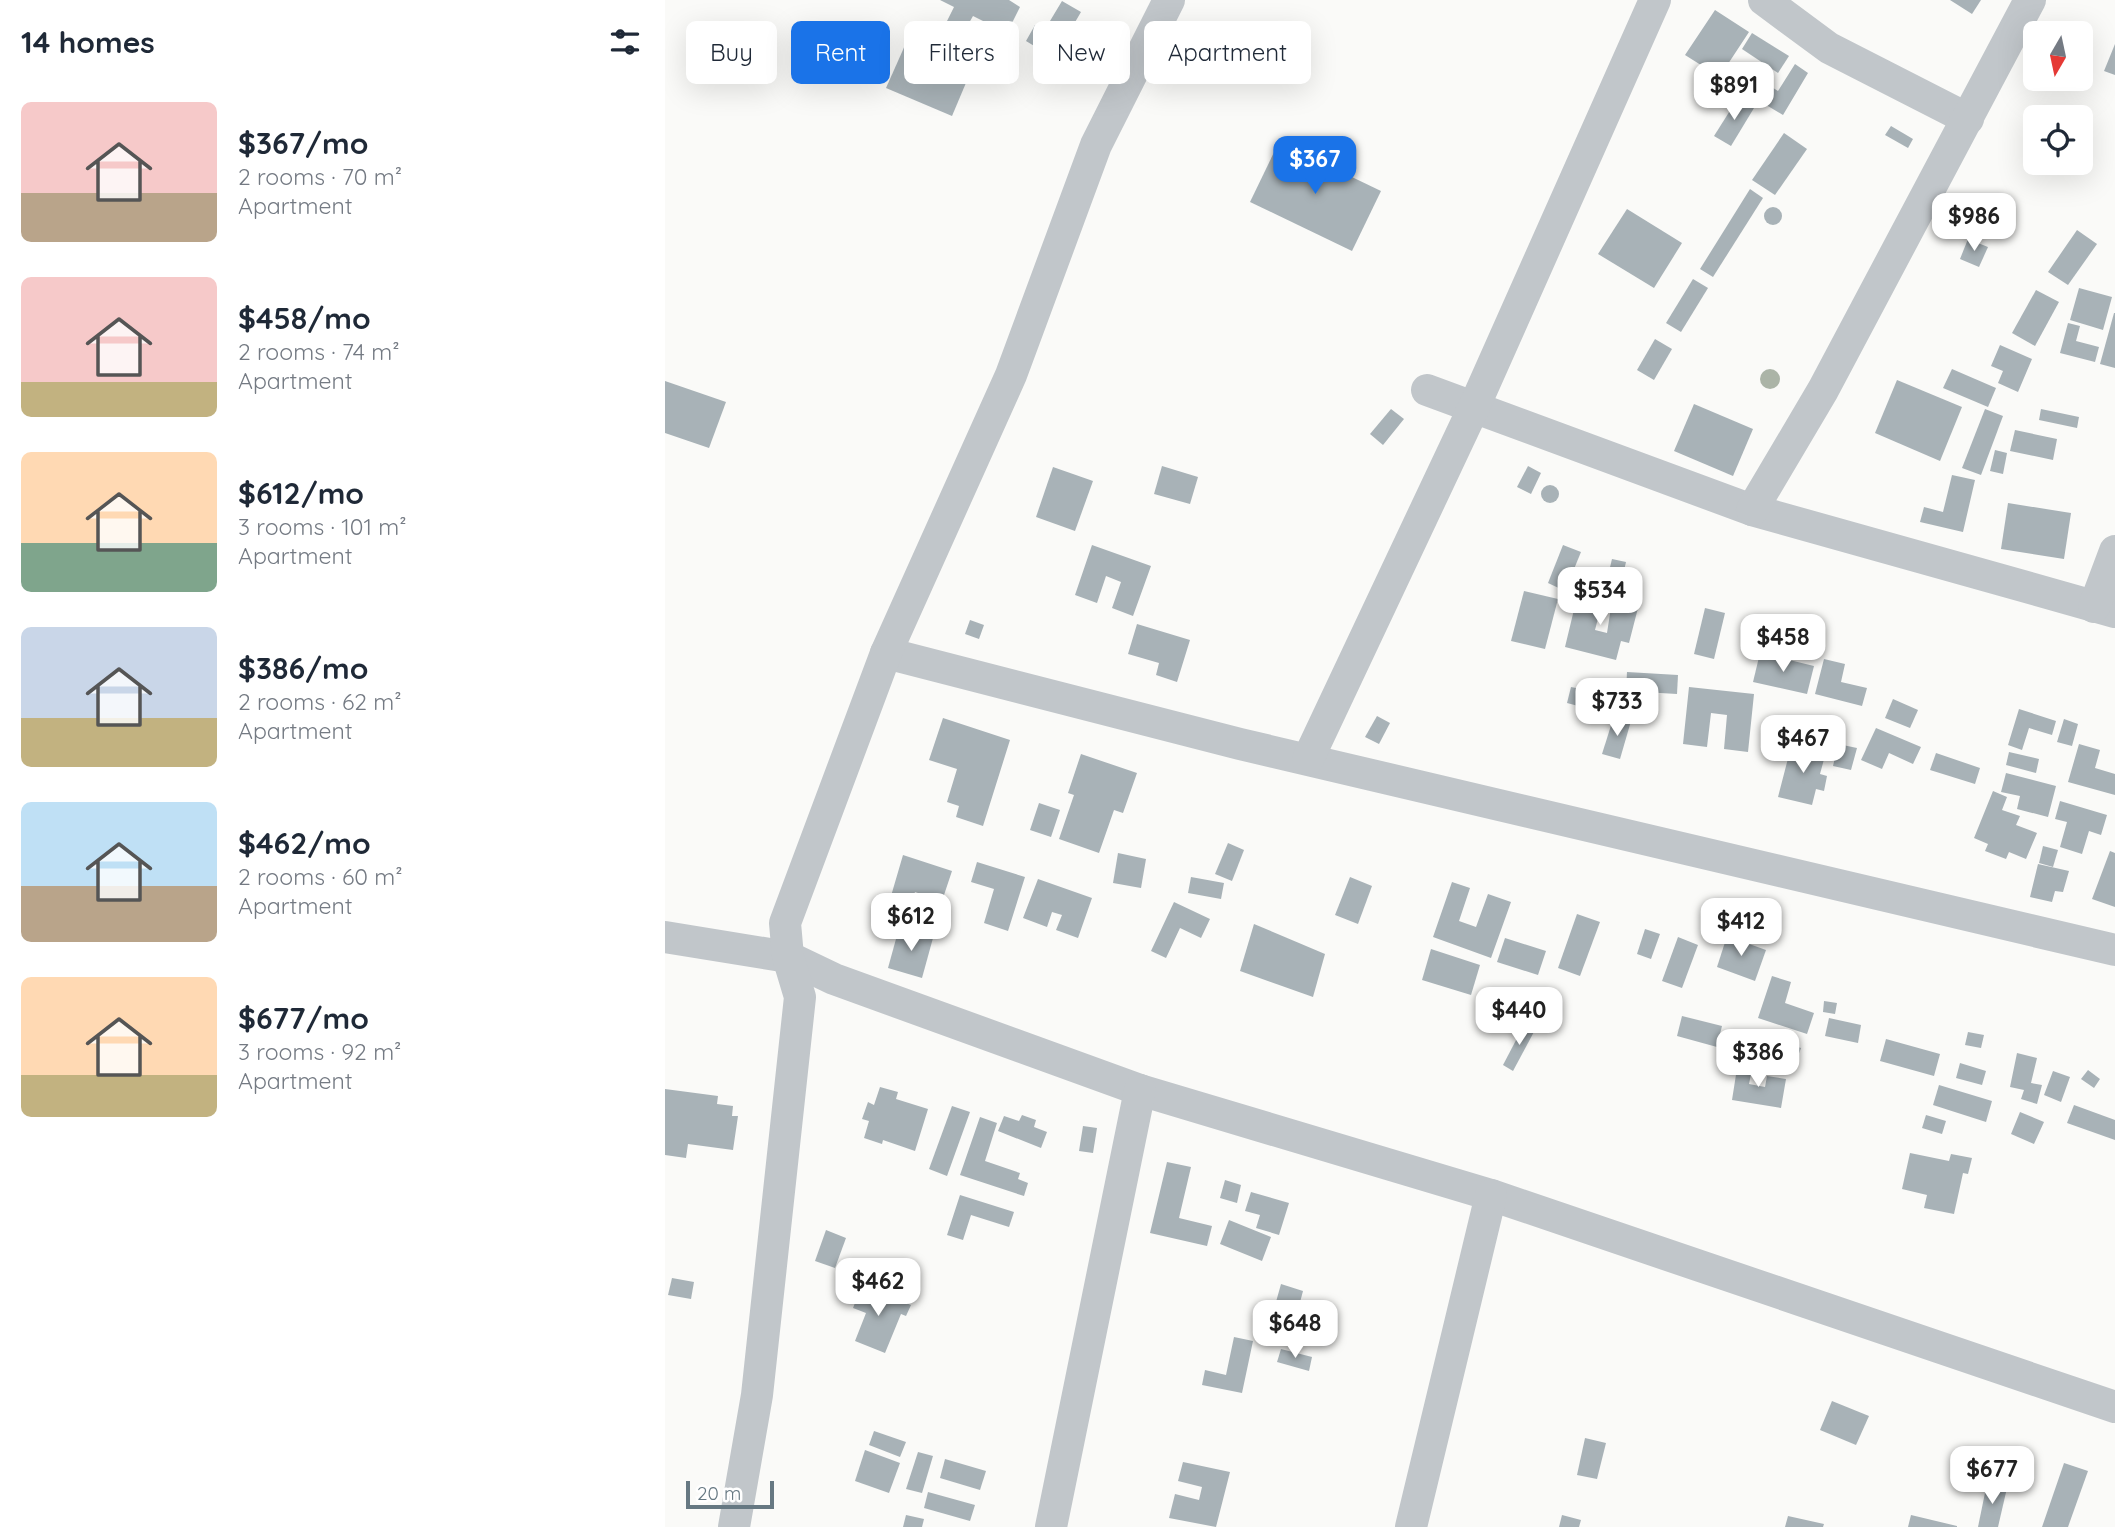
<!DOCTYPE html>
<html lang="en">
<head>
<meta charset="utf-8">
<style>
	body { margin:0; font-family:Quicksand,sans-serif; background:#f2f2f3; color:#1f2937; height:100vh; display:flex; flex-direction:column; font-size:26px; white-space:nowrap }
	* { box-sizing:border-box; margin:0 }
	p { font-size:23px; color:#747a83 }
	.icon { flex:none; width:38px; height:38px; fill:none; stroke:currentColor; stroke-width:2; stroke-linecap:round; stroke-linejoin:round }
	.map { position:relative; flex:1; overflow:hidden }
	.drawer { display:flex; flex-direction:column; background:#fff; width:665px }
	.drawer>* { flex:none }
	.banner { position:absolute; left:21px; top:21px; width:665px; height:63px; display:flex; gap:14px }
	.needle { width:46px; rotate:189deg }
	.fabs { position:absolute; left:1358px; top:21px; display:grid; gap:14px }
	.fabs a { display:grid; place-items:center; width:70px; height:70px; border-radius:10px; background:#fff; box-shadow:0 7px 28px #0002; font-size:35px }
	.scale { position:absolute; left:21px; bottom:18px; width:88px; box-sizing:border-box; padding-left:7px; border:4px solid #667882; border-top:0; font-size:19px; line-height:24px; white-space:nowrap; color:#667882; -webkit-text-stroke:5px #fff; paint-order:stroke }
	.price { position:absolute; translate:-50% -60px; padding:0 16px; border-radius:14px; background:#fff; color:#222; font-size:23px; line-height:46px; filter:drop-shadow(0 2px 4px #0008) }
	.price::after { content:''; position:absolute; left:50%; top:42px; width:21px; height:16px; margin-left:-10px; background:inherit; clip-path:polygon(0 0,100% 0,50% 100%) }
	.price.selected { background:#1a73e8; color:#fff }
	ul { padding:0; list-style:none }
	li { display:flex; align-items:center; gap:21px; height:175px; padding:0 21px }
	li span { display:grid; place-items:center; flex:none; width:196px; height:140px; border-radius:10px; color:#555 }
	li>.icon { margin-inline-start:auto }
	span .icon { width:84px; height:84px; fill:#fffc; stroke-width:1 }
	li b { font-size:30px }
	h2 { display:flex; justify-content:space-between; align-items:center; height:84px; padding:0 21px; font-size:30px }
	.chip { padding:0 24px; border-radius:10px; background:#fff; box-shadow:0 7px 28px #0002; font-size:24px; line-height:63px }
	.chip.selected { background:#1a73e8; color:#fff }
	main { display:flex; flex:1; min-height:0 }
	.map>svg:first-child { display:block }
	.building { fill:#a8b2b7 }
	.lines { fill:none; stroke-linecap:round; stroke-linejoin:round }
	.minor { stroke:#c1c6ca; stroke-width:32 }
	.tree { fill:#abb4a7 }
</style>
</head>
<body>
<main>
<section class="drawer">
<h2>14 homes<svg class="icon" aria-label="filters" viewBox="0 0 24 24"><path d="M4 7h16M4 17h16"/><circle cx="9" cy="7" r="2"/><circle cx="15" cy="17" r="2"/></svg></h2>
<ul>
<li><span style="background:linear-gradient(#f6c9c9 65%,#b9a48a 0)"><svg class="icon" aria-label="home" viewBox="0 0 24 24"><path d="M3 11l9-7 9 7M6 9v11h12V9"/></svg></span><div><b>$367/mo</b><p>2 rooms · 70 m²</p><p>Apartment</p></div></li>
<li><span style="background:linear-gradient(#f6c9c9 75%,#c2b280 0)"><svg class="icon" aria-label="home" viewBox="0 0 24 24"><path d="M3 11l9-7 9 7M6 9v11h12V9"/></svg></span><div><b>$458/mo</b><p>2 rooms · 74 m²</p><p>Apartment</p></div></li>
<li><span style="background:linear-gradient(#ffd9b3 65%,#7fa58c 0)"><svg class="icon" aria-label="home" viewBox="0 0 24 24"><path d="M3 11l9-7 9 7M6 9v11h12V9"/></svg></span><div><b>$612/mo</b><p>3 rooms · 101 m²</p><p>Apartment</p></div></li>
<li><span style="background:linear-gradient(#c9d6e8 65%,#c2b280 0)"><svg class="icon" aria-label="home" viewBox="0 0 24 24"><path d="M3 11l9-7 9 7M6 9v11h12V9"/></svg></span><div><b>$386/mo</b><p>2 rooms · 62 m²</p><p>Apartment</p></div></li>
<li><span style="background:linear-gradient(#bfe0f5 60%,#b9a48a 0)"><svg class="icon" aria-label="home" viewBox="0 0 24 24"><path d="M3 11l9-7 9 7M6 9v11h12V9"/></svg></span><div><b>$462/mo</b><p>2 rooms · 60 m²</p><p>Apartment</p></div></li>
<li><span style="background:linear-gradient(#ffd9b3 70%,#c2b280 0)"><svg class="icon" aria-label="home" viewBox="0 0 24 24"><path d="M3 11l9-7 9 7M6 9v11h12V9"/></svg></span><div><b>$677/mo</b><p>3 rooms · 92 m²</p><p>Apartment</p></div></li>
</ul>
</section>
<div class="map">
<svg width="1450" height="1527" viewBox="0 0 1450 1527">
	<rect width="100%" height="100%" fill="#fafaf8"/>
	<!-- building -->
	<g class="building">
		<polygon points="275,0 344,0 355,7 342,33 308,16 300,30 282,21 289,7"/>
		<polygon points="1285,0 1316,0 1307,14"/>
		<polygon points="397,1 416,12 389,58 361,41 370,25 379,31"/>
		<polygon points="1050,10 1084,32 1061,67 1072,74 1066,84 1020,55"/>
		<polygon points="1087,33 1124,56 1113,73 1077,49"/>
		<polygon points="337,37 353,46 348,55 332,46"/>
		<polygon points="241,43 306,71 287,116 221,88"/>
		<polygon points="1450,44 1450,75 1439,71"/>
		<polygon points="1130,64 1143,73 1118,115 1071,87 1081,71 1113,91"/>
		<polygon points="1073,98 1089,108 1066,146 1049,136"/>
		<polygon points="1226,126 1248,139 1243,148 1220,135"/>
		<polygon points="1119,133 1142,149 1110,195 1087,180"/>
		<polygon points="614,142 716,191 687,251 585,202"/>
		<polygon points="1085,189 1098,198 1048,277 1035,269"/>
		<circle cx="1108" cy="216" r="9"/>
		<polygon points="962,209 1017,243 989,288 933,254"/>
		<polygon points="1412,230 1432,244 1403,285 1383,272"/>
		<polygon points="1303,239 1323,247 1314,267 1295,259"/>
		<polygon points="1028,279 1043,288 1016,332 1001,323"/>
		<polygon points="1414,288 1447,297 1438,330 1405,320"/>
		<polygon points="1371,290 1394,302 1370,346 1347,333"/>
		<polygon points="1449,313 1450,313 1450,368 1435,364"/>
		<polygon points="1403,323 1415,326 1411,341 1434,347 1430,362 1395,353"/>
		<polygon points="990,339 1007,349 989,380 972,370"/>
		<polygon points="1335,345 1367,359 1353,392 1333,383 1338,371 1326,366"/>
		<polygon points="1287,369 1331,388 1323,407 1278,388"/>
		<polygon points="1232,380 1297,407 1275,461 1210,433"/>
		<polygon points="0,381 61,402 44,448 0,433"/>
		<polygon points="1029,404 1088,429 1068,476 1009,451"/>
		<polygon points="726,409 739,419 718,445 705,434"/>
		<polygon points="1320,409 1338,416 1316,475 1297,468"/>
		<polygon points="1376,409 1414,417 1412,428 1374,420"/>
		<polygon points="1350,430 1392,439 1388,460 1345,451"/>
		<polygon points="1330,450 1342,453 1338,474 1325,471"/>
		<polygon points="497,466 533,477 525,504 489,494"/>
		<polygon points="863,466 876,473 866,494 852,487"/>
		<polygon points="388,467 428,481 410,531 371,517"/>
		<polygon points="1287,475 1310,480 1298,532 1255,522 1259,507 1278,512"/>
		<circle cx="885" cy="494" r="9"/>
		<polygon points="1343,503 1406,513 1399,559 1336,549"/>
		<polygon points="427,545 486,566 468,616 447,608 456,582 441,576 432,603 410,595"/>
		<polygon points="898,545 916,552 900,591 883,583"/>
		<polygon points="947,559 961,562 955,588 941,584"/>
		<polygon points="859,591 893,599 880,649 846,641"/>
		<polygon points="913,593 938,599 930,630 942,633 947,601 973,608 964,643 956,641 951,660 900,647"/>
		<polygon points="1040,608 1060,613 1049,659 1029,654"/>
		<polygon points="305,620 319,625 314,639 300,634"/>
		<polygon points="472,624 525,640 512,682 491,675 494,663 463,654"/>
		<polygon points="1095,653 1149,666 1142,694 1088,682"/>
		<polygon points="1159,659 1180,664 1176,682 1202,688 1197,706 1150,694"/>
		<polygon points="962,672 1013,675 1012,694 961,691"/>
		<polygon points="906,687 921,690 917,707 902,703"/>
		<polygon points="1024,687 1089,694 1083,752 1059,749 1062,715 1046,713 1042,747 1018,744"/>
		<polygon points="1228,699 1253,710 1245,728 1220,718"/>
		<polygon points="1354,709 1391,721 1387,735 1364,728 1357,750 1343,745"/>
		<polygon points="712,716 725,723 714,744 700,737"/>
		<polygon points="949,716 966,721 955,759 937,754"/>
		<polygon points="278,718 345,740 318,826 291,817 294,806 282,802 292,769 264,760"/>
		<polygon points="1399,719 1413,724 1407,746 1392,742"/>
		<polygon points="1211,728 1256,747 1248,764 1224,753 1217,769 1196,760"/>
		<polygon points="1127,743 1161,752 1155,774 1162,776 1159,791 1151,789 1147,805 1113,797"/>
		<polygon points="1173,744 1192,748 1186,770 1168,766"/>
		<polygon points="1414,744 1435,750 1430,768 1450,774 1450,795 1403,782"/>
		<polygon points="1344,752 1374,759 1371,773 1341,765"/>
		<polygon points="1271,753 1315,768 1310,784 1265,770"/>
		<polygon points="416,754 472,773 458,813 449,810 434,853 394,839 409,795 403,793"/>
		<polygon points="1341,773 1391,786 1383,817 1352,809 1355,796 1336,792"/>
		<polygon points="1328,791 1342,797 1337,810 1355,816 1351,825 1372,833 1361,859 1344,852 1341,859 1320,851 1323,844 1309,838"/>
		<polygon points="1395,801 1442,815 1436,835 1424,831 1417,854 1395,847 1402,822 1390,819"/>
		<polygon points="374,803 395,810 386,837 365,830"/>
		<polygon points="563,843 579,850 567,881 550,874"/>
		<polygon points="1378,846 1393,850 1388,867 1374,863"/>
		<polygon points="1445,851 1450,853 1450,907 1427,899"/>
		<polygon points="453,853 481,859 476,888 448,883"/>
		<polygon points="238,855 287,871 277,901 250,892 246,903 226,896"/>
		<polygon points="312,862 360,877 343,931 319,923 329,889 306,882"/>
		<polygon points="1373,864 1404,871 1398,892 1390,891 1387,902 1365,897"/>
		<polygon points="526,877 559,883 556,899 523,893"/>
		<polygon points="685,877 707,886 693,924 670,915"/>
		<polygon points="373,879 427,898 413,938 391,930 397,915 387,912 382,927 358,918"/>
		<polygon points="787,882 805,888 794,921 811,927 823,894 846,902 826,958 768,937"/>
		<polygon points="509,902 545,919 536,938 515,928 501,958 486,951"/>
		<polygon points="912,914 935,922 915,976 893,968"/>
		<polygon points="589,924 660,954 648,997 575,971"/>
		<polygon points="234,928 268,938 257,978 223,968"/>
		<polygon points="980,929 995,934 986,959 972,954"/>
		<polygon points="1062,936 1101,950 1090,981 1052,967"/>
		<polygon points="1013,937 1033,945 1017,988 997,981"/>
		<polygon points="840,938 881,951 873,975 832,962"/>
		<polygon points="766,949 815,965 806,995 757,980"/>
		<polygon points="1107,976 1126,982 1120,1003 1149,1013 1142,1034 1093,1018"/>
		<polygon points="1159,1001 1172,1003 1170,1014 1158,1012"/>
		<polygon points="1017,1016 1057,1026 1052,1047 1012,1036"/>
		<polygon points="1164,1018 1196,1025 1193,1043 1160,1036"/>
		<polygon points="860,1023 871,1028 848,1071 838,1065"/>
		<polygon points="1086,1032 1136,1048 1127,1073 1078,1057"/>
		<polygon points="1303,1032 1319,1035 1316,1048 1300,1045"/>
		<polygon points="1221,1039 1275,1054 1269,1076 1215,1061"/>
		<polygon points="1352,1053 1372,1058 1366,1083 1377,1085 1372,1104 1356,1099 1359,1090 1345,1087"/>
		<polygon points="1073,1062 1088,1064 1084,1084 1100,1087 1102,1076 1121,1079 1116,1108 1067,1100"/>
		<polygon points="1295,1063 1321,1071 1317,1085 1291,1078"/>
		<polygon points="1423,1070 1435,1079 1429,1088 1416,1079"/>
		<polygon points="1388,1071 1405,1077 1396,1102 1379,1095"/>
		<polygon points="1274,1085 1327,1101 1321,1122 1268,1105"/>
		<polygon points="215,1087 233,1092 231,1099 263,1109 250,1151 218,1140 217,1144 199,1138 204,1121 197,1119 203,1102 209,1105"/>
		<polygon points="0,1089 53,1096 52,1104 68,1106 67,1116 73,1116 68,1150 23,1144 21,1158 0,1155"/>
		<polygon points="1409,1105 1450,1120 1450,1140 1402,1123"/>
		<polygon points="287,1106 305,1112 282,1176 264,1169"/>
		<polygon points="1355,1112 1379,1122 1369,1144 1346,1134"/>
		<polygon points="357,1115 371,1120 369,1127 382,1132 376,1148 333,1131 339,1116 354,1121"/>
		<polygon points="1261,1115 1281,1121 1277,1134 1257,1128"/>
		<polygon points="315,1117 332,1123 320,1161 355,1173 353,1179 363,1183 359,1196 295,1175"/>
		<polygon points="418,1126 432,1128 428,1153 414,1151"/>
		<polygon points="1245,1153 1284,1161 1286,1154 1307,1158 1303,1174 1298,1173 1289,1214 1259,1208 1262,1195 1237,1189"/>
		<polygon points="502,1162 526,1167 514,1218 547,1226 542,1246 485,1233"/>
		<polygon points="560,1180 576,1185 572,1203 555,1198"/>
		<polygon points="586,1192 624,1203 614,1235 591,1228 595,1215 580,1211"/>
		<polygon points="295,1195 349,1212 344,1227 306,1215 298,1240 282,1235"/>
		<polygon points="564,1220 606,1237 597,1261 555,1244"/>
		<polygon points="161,1230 181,1238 170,1268 150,1261"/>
		<polygon points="7,1278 29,1282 26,1299 3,1295"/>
		<polygon points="616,1284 638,1291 625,1340 602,1334"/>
		<polygon points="197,1285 246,1305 241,1316 236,1314 220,1353 190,1341 201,1313 188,1308"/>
		<polygon points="569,1337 588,1341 577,1393 537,1385 540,1370 561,1375"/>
		<polygon points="616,1349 647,1357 644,1371 612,1362"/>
		<polygon points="1167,1401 1204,1416 1191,1445 1155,1430"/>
		<polygon points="209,1431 241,1442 235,1457 204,1445"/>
		<polygon points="920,1438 941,1443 932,1479 912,1475"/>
		<polygon points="200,1450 235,1463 224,1493 190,1481"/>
		<polygon points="253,1452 268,1456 257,1493 241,1489"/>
		<polygon points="280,1459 321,1471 315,1490 275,1478"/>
		<polygon points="518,1462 565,1472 551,1527 504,1518 510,1494 534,1500 537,1487 513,1481"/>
		<polygon points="1399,1463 1423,1471 1403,1527 1377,1527"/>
		<polygon points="1322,1483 1342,1488 1333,1527 1313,1527"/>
		<polygon points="263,1492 310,1505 305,1521 259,1508"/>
		<polygon points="241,1515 259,1519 257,1527 238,1527"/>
		<polygon points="897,1515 916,1520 914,1527 894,1527"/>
		<polygon points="1246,1515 1292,1526 1292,1527 1243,1527"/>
		<polygon points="1123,1516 1159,1524 1158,1527 1120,1527"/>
	</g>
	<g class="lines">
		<!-- minor -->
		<g class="minor">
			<polyline points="1099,0 1164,48 1303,119"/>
			<polyline points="762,390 1087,510 1450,612"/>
			<polyline points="1087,510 1158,390 1365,0"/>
			<polyline points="1429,607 1450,551"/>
			<polyline points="221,653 575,744 1450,950"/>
			<polyline points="643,759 809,407 990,0"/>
			<polyline points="0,937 123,957 169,979 475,1090 826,1195 1450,1407"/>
			<polyline points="69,1527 92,1395 135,997 123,957 120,923 221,653 346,375 431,145 504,0"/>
			<polyline points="386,1527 475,1090"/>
			<polyline points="746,1527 826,1195"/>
		</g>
	</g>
	<!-- trees -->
	<circle class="tree" cx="1105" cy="379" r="10"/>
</svg>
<div class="fabs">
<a><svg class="needle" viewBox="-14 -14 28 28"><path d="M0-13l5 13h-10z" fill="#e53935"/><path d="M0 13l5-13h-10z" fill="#747a83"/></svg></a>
<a><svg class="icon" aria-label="locate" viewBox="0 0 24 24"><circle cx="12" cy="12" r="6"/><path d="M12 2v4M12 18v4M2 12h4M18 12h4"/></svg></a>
</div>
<div class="scale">20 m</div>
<b class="price" style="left:1069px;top:122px">$891</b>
<b class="price selected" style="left:650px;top:196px">$367</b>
<b class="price" style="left:1309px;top:253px">$986</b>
<b class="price" style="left:935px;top:627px">$534</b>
<b class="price" style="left:1118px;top:674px">$458</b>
<b class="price" style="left:952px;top:738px">$733</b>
<b class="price" style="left:1138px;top:775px">$467</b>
<b class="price" style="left:246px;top:953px">$612</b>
<b class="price" style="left:1076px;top:958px">$412</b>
<b class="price" style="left:854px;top:1047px">$440</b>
<b class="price" style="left:1093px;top:1089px">$386</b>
<b class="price" style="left:213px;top:1318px">$462</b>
<b class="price" style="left:630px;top:1360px">$648</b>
<b class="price" style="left:1327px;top:1506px">$677</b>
<div class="banner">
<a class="chip">Buy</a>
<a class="chip selected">Rent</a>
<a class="chip">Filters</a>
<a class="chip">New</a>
<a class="chip">Apartment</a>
</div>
</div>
</main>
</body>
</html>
